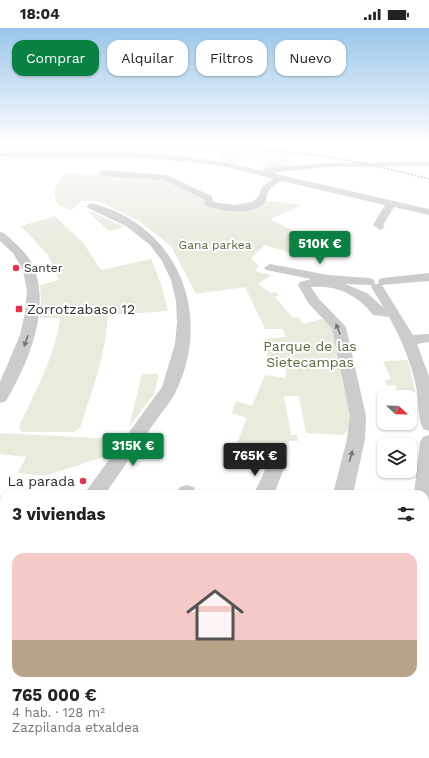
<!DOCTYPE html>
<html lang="es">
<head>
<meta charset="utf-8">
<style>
	body { margin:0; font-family:"Work Sans",sans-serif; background:#f6f6f6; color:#222; height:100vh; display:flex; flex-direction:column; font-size:15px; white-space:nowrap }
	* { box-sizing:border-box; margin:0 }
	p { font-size:13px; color:#767676 }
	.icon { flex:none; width:22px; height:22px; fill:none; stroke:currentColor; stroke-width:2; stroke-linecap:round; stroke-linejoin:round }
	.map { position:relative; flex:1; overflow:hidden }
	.drawer { position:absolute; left:0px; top:462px; width:429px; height:268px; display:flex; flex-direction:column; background:#fff; border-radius:12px 12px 0 0; box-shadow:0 1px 3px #0004 }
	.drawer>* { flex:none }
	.hud { position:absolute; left:12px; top:12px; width:405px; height:36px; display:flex; gap:8px }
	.needle { width:26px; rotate:112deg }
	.fabs { position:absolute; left:377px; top:362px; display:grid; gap:8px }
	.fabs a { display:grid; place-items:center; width:40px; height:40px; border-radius:8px; background:#fff; box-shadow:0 1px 3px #0004; font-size:20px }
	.price { position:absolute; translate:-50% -34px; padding:0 9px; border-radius:4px; background:#0b8043; color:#fff; font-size:13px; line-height:26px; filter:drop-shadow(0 1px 2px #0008) }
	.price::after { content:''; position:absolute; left:50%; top:24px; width:12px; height:9px; margin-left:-6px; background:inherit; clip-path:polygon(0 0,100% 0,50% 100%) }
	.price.current { background:#222; color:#fff }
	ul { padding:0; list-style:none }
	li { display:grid; align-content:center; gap:8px; height:212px; padding:0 12px }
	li+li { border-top:1px solid #e0e0e0 }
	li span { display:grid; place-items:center; height:124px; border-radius:12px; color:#555 }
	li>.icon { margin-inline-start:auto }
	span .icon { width:72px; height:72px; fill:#fffc; stroke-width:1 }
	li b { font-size:17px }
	h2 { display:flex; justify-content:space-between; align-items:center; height:48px; padding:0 12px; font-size:17px }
	.pill { padding:0 14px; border-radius:12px; background:#fff; box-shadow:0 1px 3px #0004; font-size:14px; line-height:36px }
	.pill.current { background:#0b8043; color:#fff }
	.status { display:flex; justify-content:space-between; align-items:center; height:28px; padding:0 20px; background:#fff; direction:ltr }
	.status svg { height:11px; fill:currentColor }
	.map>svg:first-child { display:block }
	.green { fill:#e7ecdd }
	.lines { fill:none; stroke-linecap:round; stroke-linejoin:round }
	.minor { fill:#ccc; fill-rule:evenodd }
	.rail { stroke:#848484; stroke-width:1.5; stroke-dasharray:2 1.5; stroke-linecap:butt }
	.oneway { fill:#767676 }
	.poi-dot { fill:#e53252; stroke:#fff; stroke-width:1.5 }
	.labels { text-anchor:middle; stroke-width:4; stroke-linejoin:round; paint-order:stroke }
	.far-park-label { font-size:12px; fill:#576b3c; stroke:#fff }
	.far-poi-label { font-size:12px; fill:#2f2f2f; stroke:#fff; text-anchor:start }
	.poi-label { font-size:14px; fill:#2f2f2f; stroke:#fff; text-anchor:start }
	.park-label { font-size:14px; fill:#576b3c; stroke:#fff }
</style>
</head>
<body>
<div class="status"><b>18:04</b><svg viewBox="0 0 49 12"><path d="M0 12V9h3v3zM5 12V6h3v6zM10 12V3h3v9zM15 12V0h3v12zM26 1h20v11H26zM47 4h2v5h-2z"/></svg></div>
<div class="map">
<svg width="429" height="730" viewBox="0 0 429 730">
	<rect width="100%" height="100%" fill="#fff"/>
	<!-- green -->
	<g class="green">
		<polygon points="226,122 294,126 286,132 288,138 264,142 260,141 279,128 250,126 234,136 219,133"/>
		<path d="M66 145 158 148 209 170 208 175 231 179 261 172 302 177 270 191 317 215 301 228 265 217 251 230 259 238 255 243 272 247 258 256 271 265 275 264 279 267 275 269 293 290 298 289 304 296 325 290 333 300 353 397 343 407 306 405 299 368H284L291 407H297L298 413H289L286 443 232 427 247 390 232 385 236 373 252 378 265 347 285 350 286 340 267 337V311L285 309 283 301H265L245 259 196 266 171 218 139 193 98 173H81L72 182 59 178C50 162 54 157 66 145Z"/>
		<polygon points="88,184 93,184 124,199 109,203"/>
		<path d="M55 188 84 216 101 242 151 231 161 256 168 283 108 287C106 327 92 363 80 400L73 404H22L19 399C35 363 55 329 60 290H40L41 273 40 257 59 252 48 227 21 198Z"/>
		<polygon points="408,332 415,362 413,395 410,388 410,369 401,369 395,357 387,358 385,352 391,351 383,333"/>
		<polygon points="142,346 159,346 154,366 129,399"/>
		<polygon points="0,405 119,411 107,428 44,448 18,445 26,429 0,426"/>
	</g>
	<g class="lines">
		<!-- minor -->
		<g class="minor">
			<path d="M0 125C73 124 149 120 221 134 235 136 249 140 263 143L267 140 327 135 429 134V138L327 139 272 145 429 181V187L394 179 383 197 385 199 380 202 373 197 385 177 282 153C278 155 272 158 269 162 267 166 267 170 265 174 252 189 220 183 205 177L204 171 164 152 102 148 98 145 102 142 166 147 212 168 213 174 234 177 252 174 257 170 263 158 273 151C255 146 238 141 220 138 147 126 73 129 0 129Z"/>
			<path d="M91 175C176 196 213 283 177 361 172 373 162 383 155 394 138 418 122 442 105 466H84L162 359 175 316 177 294 176 273 171 252 162 233 150 217 126 198 88 180 86 178Z"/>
			<path d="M0 204 4 205C16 216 29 226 35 242 50 285 27 337 6 373L0 375V354L20 307 25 285 27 263 23 242 13 225 0 213Z"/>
			<path d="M270 236 328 247 369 250 373 251 375 254 374 256H378L379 251 383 250 429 245V253L382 257 413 307 429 306V314L417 316 429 348V403L423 401C417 389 419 371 416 358 411 334 401 310 389 289L373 287C358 267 337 257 311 259L319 271 346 299 366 388 365 411 353 466H333L347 411 350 388 332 300 309 276 298 257 300 254 311 251 266 242 264 240ZM345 256 372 257 371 259 384 280 367 265Z"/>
			<polygon points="429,407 429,473 425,474 425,466 414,466 420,414 423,409"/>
			<polygon points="274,435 281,437 283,443 274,466 254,466 267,437"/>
			<polygon points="187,457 194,459 196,466 176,466 180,459"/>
			<polygon points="0,497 4,498 4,518 0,517"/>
			<polygon points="139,726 169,726 167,730 138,730"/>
			<polygon points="265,726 298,726 296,730 264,730"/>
		</g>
		<!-- rail -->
		<path class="rail" d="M0 120C107 119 215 114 322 128 358 133 394 142 429 151"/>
	</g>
	<!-- one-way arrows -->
	<defs><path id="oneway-solid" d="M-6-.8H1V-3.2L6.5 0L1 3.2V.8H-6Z"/></defs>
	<g class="oneway">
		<use href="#oneway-solid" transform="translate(338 301) rotate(-111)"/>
		<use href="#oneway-solid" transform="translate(26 313) rotate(108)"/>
		<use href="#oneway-solid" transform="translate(351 428) rotate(-75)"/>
	</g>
	<!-- sky -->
	<linearGradient id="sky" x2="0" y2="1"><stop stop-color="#9bc6ea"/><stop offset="0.53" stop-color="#fff"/><stop offset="1" stop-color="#fff" stop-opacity="0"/></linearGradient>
	<rect width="429" height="219" fill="url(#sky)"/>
	<!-- markers -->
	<g class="poi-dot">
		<circle cx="16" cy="240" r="4"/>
		<rect x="15" y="277" width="8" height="8" rx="2"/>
		<circle cx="83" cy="453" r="4"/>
	</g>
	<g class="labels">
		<!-- far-park labels -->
		<g class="far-park-label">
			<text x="215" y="221">Gana parkea</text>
		</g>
		<!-- far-poi labels -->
		<g class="far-poi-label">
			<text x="24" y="244">Santer</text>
		</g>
		<!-- poi labels -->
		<g class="poi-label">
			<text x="27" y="286">Zorrotzabaso 12</text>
			<text x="75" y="458" text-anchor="end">La parada</text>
		</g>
		<!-- park labels -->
		<g class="park-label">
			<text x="310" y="323">Parque de las<tspan x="310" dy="16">Sietecampas</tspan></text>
		</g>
	</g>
</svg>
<div class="fabs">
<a><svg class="needle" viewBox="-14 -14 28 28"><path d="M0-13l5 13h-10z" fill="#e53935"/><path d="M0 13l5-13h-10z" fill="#767676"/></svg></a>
<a><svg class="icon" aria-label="layers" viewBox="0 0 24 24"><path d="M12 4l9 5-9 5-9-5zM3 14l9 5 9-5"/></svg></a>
</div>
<b class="price" style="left:320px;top:237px">510K €</b>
<b class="price" style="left:133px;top:439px">315K €</b>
<b class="price current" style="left:255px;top:449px">765K €</b>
<div class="hud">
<a class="pill current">Comprar</a>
<a class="pill">Alquilar</a>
<a class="pill">Filtros</a>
<a class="pill">Nuevo</a>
</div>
<section class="drawer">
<h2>3 viviendas<svg class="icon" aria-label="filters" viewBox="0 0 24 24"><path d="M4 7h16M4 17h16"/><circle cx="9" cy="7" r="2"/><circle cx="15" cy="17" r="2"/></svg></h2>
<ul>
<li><span style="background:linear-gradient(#f6c9c9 70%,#b9a48a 0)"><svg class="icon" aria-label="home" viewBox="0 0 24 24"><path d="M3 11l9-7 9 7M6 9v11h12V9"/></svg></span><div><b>765 000 €</b><p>4 hab. · 128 m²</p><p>Zazpilanda etxaldea</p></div></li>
</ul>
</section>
</div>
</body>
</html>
